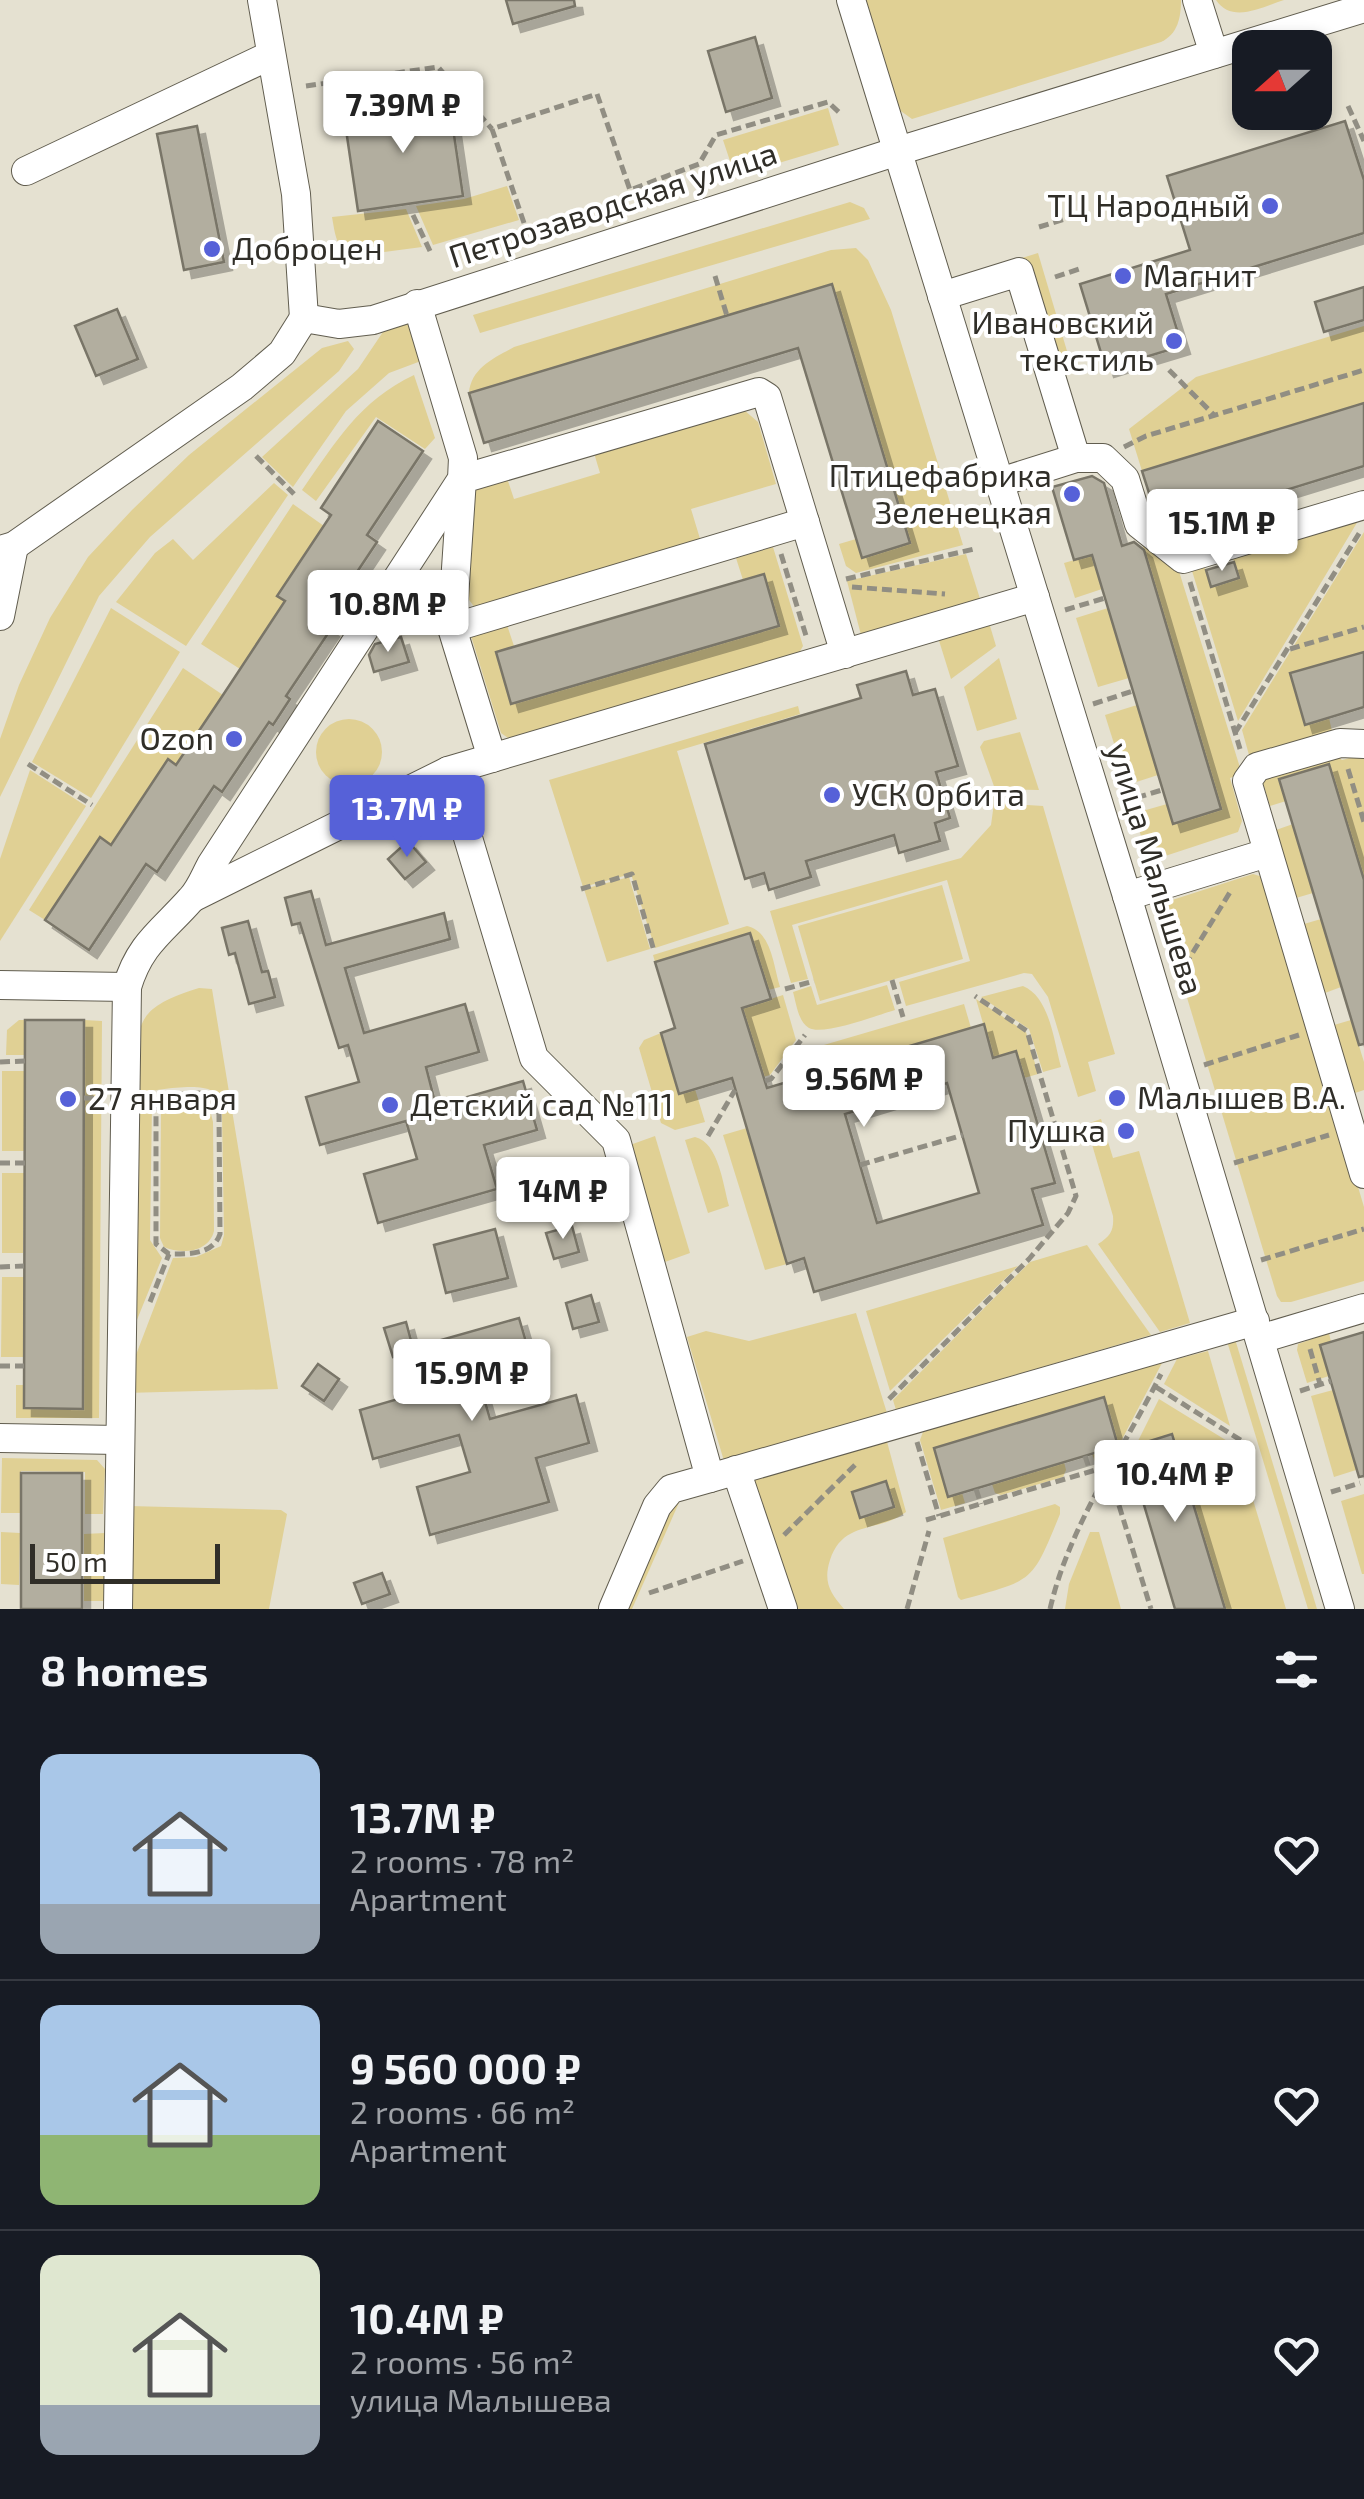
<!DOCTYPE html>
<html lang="en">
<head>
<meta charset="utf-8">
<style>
	body { margin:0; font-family:"Exo 2",sans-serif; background:#20242c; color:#f1f3f6; height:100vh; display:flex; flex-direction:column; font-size:38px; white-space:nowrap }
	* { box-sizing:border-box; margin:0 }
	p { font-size:32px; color:#9ea1a6 }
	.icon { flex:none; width:55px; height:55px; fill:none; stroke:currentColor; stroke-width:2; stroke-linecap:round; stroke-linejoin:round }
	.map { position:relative; height:1609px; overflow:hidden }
	.panel { display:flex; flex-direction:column; background:#171b24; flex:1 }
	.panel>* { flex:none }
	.needle { width:65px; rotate:249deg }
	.fabs { position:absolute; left:1232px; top:30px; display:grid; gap:20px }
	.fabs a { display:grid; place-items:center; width:100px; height:100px; border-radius:20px; background:#171b24; box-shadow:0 5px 15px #0003; font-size:50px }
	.scale { position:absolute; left:30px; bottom:25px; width:190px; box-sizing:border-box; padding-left:10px; border:5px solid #302e28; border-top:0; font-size:28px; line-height:35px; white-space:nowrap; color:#302e28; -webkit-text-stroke:8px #fff; paint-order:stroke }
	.price { position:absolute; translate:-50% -85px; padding:0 22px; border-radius:10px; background:#fff; color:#222; font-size:32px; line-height:65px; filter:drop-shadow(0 2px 5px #0008) }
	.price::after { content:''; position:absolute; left:50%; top:60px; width:30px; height:22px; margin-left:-15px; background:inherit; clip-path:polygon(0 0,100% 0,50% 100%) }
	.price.current { background:#5661d8; color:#fff }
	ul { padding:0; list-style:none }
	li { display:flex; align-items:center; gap:30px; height:250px; padding:0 40px }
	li+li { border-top:2px solid #363941 }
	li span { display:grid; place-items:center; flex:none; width:280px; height:200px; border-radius:20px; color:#555 }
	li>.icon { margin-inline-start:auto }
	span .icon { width:120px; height:120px; fill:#fffc; stroke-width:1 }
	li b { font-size:42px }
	h2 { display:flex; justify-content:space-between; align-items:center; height:120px; padding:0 40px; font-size:42px }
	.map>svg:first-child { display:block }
	.green { fill:#e0d094 }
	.building { fill:#b2ae9f; stroke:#797567; stroke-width:2.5; fill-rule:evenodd; filter:url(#shadow) }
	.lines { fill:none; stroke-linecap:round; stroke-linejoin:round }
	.minor-casing { stroke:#615d4f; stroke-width:30 }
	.path { stroke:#918e83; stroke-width:5; stroke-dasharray:10 5; stroke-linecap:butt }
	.minor { stroke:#fff; stroke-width:28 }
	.poi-dot { fill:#5661d8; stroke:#fff; stroke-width:4 }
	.labels { text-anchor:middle; stroke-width:8; stroke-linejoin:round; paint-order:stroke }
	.street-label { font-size:32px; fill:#302e28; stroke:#fff }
	.poi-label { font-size:32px; fill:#302e28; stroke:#fff; text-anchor:start }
</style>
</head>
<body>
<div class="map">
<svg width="1364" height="1609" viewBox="0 0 1364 1609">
	<defs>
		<filter id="shadow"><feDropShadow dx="8" dy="8" stdDeviation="0" flood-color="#0004"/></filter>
	</defs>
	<rect width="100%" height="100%" fill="#e5e1d1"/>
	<!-- green -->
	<g class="green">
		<path d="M864 0H1181C1181 17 1178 34 1161 42L912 119 898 109Z"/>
		<path d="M1216 0H1284C1262 7 1232 24 1216 0Z"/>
		<polygon points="828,108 839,145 735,176 723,140"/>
		<polygon points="507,186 519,220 433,245 416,206 464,199"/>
		<polygon points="850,202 864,208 870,219 480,333 473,315"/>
		<path d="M406 209 422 247 354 256C336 251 335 233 332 217Z"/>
		<path d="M856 248 868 260 891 310 963 545 856 573 846 566 839 544 856 539 862 557 910 542 832 284 469 393C471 368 494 358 514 347L831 250Z"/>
		<polygon points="1038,253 1072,368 1057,372 1022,258"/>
		<polygon points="409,323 421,361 389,373 346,411 293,487 262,457 358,369 387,326"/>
		<polygon points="1364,326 1364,403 1142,471 1129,429 1196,377"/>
		<polygon points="348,341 354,349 339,371 150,537 99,596 0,797 0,739 19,685 50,618 88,557 132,510 189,455 322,348"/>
		<path d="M414 375 435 438 425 449 376 417 316 501 302 490C336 442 359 401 414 375Z"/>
		<polygon points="744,410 758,422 776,484 691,509 701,542 475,608 467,597 475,489 507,478 514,499 600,473 594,453"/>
		<polygon points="274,483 288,495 186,646 116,602 155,553 173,539 193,560"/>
		<polygon points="293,504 324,526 278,596 285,601 240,669 201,644"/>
		<polygon points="1364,511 1238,721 1189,561 1201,557 1211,586 1239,578 1230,549"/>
		<polygon points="1364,532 1364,652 1290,674 1305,724 1329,718 1332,731 1249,755 1242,730"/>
		<polygon points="1141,540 1178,568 1242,774 1230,778 1242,821 1238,832 1153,860 1147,857 1136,819 1139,812 1167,804 1173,824 1221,809"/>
		<polygon points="773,547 803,646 799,653 508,738 501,733 471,636 507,625 514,646 496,652 511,704 778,627 764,574 743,580 736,558"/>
		<polygon points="966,554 981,602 861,635 847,581"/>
		<polygon points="1092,555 1102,589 1075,598 1064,563"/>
		<polygon points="111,608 180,652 91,798 32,762"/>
		<polygon points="1108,608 1129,678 1098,687 1076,618"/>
		<polygon points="987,616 996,646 951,679 936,631"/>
		<polygon points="999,658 1017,719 977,731 964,687"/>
		<polygon points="183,668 223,695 176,765 167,760 111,845 99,838 45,920 29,910"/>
		<polygon points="1137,705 1158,775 1127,785 1105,715"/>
		<polygon points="798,706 800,714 677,751 729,924 655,948 631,874 583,887 549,780"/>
		<circle cx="349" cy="752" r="33"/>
		<polygon points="1020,732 1039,790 995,789 980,747 984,741"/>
		<polygon points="1334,753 1342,760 1364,754 1364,880 1286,801 1270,806 1260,773"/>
		<polygon points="30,770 86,806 0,941 0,859"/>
		<polygon points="994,803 1043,806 1115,1054 1088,1062 1096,1091 1078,1097 1048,997 1032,974 1024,973 906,1006 899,982 970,961 947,880 792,925 808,979 791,983 770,911 961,858 991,825"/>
		<polygon points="1293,824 1313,893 1296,898 1276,830"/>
		<polygon points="1253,874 1266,878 1364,1207 1364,1281 1291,1302 1281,1302 1277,1296 1163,918 1169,901"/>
		<polygon points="629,877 650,949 607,962 584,889"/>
		<polygon points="942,885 963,959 820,1001 798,926"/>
		<polygon points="1321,919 1341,987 1325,993 1304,924"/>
		<path d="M747 926C772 932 773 965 780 987L768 990 750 933 655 962 653 955Z"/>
		<path d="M887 985 895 1010C878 1015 823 1036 809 1028 798 1022 796 1002 793 992L811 986 817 1005Z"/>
		<path d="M1023 986C1050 997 1054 1042 1061 1067L1043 1072 1029 1029 981 997Z"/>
		<path d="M199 988 212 989 278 1389 125 1393 126 1381 173 1258 196 1257 221 1246 224 1235 222 1114C219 1106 219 1097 212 1091 198 1082 153 1091 136 1093 139 1026 128 1010 199 988Z"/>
		<polygon points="783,995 796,1040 770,1075 763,1077 743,1008"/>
		<polygon points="976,999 1026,1032 1038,1074 1024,1078 1016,1051 993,1058"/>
		<polygon points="964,1004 971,1028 824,1071 817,1047"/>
		<polygon points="19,1020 25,1020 25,1055 6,1055 7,1030"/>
		<polygon points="84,1020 102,1021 99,1418 16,1418 16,1385 24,1385 25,1408 83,1408"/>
		<polygon points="1351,1020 1364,1062 1364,1090 1355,1093 1334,1025"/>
		<polygon points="661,1033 679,1093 695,1089 705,1122 675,1130 661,1123 639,1048 644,1040"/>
		<rect x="2" y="1071" width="22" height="80"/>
		<path d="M198 1099 208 1102 213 1122 214 1231C209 1252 182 1255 164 1247L160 1238 161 1110 165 1104Z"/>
		<polygon points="128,1103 152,1104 150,1240 162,1258 126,1347"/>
		<path d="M1101 1119 1113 1158 1139 1151 1190 1323 1160 1332 1098 1244C1111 1236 1114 1230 1113 1216L1086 1124Z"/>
		<polygon points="747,1128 787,1264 765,1270 723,1135"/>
		<polygon points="655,1136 690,1253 665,1262 630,1145"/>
		<path d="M695 1137C719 1143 723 1185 729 1206L708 1213 685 1140Z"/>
		<polygon points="2,1173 24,1173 23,1253 2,1253"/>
		<polygon points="1087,1245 1151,1335 896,1410 893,1400 1030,1262"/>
		<polygon points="1018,1266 890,1391 866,1311"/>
		<polygon points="2,1277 24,1277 23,1357 1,1357"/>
		<polygon points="856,1313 887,1413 724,1461 687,1337 706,1331 749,1341"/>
		<polygon points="1329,1333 1331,1342 1320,1346 1329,1376 1307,1383 1297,1350 1298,1344"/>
		<polygon points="1226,1338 1235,1339 1317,1609 1308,1609"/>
		<polygon points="1208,1351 1230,1426 1164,1384 1177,1359"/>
		<polygon points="1160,1361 1162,1363 1119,1445 1127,1448 1132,1464 1111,1472 1096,1464 1092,1454 1118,1446 1103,1398 934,1448 948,1496 962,1493 965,1503 941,1510 920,1440 923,1432"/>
		<polygon points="1333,1390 1356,1470 1334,1477 1311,1396"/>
		<polygon points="1159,1399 1237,1447 1286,1609 1225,1609 1173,1435 1136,1445"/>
		<path d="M886 1438 906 1512C878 1533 843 1520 830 1560 823 1582 830 1593 844 1609H790L749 1477Z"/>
		<polygon points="2,1458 97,1460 105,1469 103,1514 85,1514 85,1472 21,1471 20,1513 1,1513"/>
		<polygon points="1064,1462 1066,1470 1063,1477 1001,1495 995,1493 992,1484"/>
		<polygon points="685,1489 632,1609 617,1609 659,1511"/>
		<polygon points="1364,1494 1364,1574 1362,1574 1341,1501"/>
		<path d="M1055 1504 1060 1507V1514C1031 1585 1034 1579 961 1600L958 1597 943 1538Z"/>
		<polygon points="129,1506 281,1510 287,1514 269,1609 124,1609"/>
		<polygon points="1,1532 20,1533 19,1585 1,1584"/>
		<polygon points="1090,1532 1099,1532 1121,1609 1065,1609 1069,1584"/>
		<polygon points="105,1533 105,1601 84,1601 84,1534"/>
	</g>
	<!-- building -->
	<g class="building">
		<polygon points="506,0 574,0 575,6 513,24"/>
		<polygon points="755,37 772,98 726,112 708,51"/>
		<polygon points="449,101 463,196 358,211 344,116"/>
		<polygon points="1345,121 1364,180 1364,233 1166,294 1182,346 1106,369 1080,284 1190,250 1167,176"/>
		<polygon points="197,126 224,262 184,270 157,134"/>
		<polygon points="832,284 910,543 862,558 798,348 484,443 469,393"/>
		<polygon points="1364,287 1364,320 1324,332 1315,302"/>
		<polygon points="117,309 138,359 96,376 75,326"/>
		<polygon points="1364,403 1364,466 1169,526 1156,515 1142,471"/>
		<polygon points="378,421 423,451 367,535 377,542 323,623 331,629 286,696 290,699 273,725 269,722 222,792 214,786 157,872 146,864 89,950 45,920 100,837 111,845 168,759 176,765 223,695 285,601 277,596 331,515 321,508"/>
		<polygon points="1092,476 1104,483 1122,546 1134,542 1144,550 1221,809 1173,824 1092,555 1074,560 1052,487"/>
		<polygon points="1234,562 1239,578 1211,587 1206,570"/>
		<polygon points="764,574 779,626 511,704 496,652"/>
		<polygon points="401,637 409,662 374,672 369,655 375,644"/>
		<polygon points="1364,652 1364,707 1305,725 1290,673"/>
		<polygon points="906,671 913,695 935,689 958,766 936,772 950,818 935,823 940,841 899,853 894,835 806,861 811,877 769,890 764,873 745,879 705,744 861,698 857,685"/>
		<polygon points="1329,764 1364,880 1364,1044 1359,1045 1279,779"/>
		<polygon points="408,841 426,862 405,879 388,859"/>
		<polygon points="311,891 326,945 444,913 450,939 345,968 364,1033 465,1004 479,1052 426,1067 436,1106 523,1081 537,1130 484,1145 497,1189 378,1223 364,1174 417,1159 406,1121 320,1145 306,1097 359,1082 348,1045 339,1048 300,923 292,925 285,898"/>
		<polygon points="248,921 262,972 268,971 275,997 249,1004 235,953 229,955 222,928"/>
		<path d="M750 933 771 999 742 1008 767 1088 984 1024 993 1058 1016 1051 1055 1183 1032 1189 1043 1225 814 1292 804 1258 787 1264 732 1078 679 1094 661 1033 675 1028 655 962ZM947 1083 979 1193 877 1223 845 1114Z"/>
		<polygon points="25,1020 84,1020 83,1409 24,1408"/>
		<polygon points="572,1226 579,1252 554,1259 546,1233"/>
		<polygon points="495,1229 508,1278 446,1293 434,1245"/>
		<polygon points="591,1295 599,1322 573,1329 566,1303"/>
		<polygon points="519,1318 533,1366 479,1381 490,1419 576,1395 589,1443 536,1458 549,1502 430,1535 417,1487 470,1472 459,1435 373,1459 360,1410 412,1395 401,1355 393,1357 384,1328 406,1322 413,1348"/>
		<polygon points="1364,1332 1364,1476 1359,1477 1320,1345"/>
		<polygon points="318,1364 339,1379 324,1401 302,1386"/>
		<polygon points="1104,1397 1118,1446 948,1497 934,1448"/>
		<polygon points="1172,1434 1225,1609 1175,1609 1127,1448"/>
		<rect x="21" y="1473" width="61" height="136"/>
		<polygon points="886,1481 894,1507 860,1518 852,1492"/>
		<polygon points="382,1573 390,1594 362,1604 354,1583"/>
	</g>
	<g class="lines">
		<!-- minor casing -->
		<g class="minor-casing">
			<g id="minor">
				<polyline points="262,0 296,194 304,318"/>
				<polyline points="851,0 1127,896 1340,1609"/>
				<polyline points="1197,0 1214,54"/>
				<polyline points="26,171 271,55"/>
				<polyline points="942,296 1019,272 1076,458"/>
				<polyline points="304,318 339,324 373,320 898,151 1364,8"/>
				<polyline points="1000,482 1076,458 1103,458 1125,479 1139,524 1183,559 1364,505"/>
				<polyline points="0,550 14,546 242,387 282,353 304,318"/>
				<polyline points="0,616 14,546"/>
				<polyline points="452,628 805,522"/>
				<polyline points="1364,744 1340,743 1257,767 1247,781 1364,1174"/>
				<polyline points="492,758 452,628 462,479 759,392 767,397 845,654"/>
				<polyline points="448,771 534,1058 616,1140 710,1478 671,1489 657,1506 613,1609"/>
				<polyline points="1127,896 1267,853"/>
				<polyline points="194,897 448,771 1035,597"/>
				<polyline points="0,985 127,987"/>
				<polyline points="1260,1339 1364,1308"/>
				<polyline points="0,1438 119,1440"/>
				<polyline points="736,1470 783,1609"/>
				<polyline points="710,1478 1255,1321"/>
				<path d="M118 1609 127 987C140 943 163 931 191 899 200 890 205 876 211 865L462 479 463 458 417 304"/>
			</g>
		</g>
		<!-- path -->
		<g class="path">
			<polyline points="306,86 438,67 492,129"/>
			<polyline points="1348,106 1364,141"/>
			<polyline points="413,215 430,251"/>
			<polyline points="524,223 492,129 597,94 630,190 699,164 716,135 828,102 842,115"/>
			<polyline points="1039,227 1065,219"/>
			<polyline points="715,276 727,316"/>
			<polyline points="1055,277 1082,268"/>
			<polyline points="1169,370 1214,415"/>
			<polyline points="1124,447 1146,436 1364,370"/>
			<polyline points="256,456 294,494"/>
			<polyline points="781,554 807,639"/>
			<polyline points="846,579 974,549"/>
			<polyline points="1190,582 1240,749"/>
			<polyline points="852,587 945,594"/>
			<polyline points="1065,610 1105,598"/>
			<polyline points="1290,649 1364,627"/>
			<polyline points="1093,704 1133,691"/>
			<polyline points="1235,733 1360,532"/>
			<polyline points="28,764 92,805"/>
			<polyline points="1348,769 1364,822"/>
			<polyline points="1122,802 1162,790"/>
			<polyline points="581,889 632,874 654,951"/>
			<polyline points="1177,978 1232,889"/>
			<polyline points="892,980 903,1017"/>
			<polyline points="785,989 814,981"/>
			<polyline points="0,1062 25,1061"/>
			<polyline points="1204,1065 1299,1035"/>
			<polyline points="765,1081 771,1079 805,1035"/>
			<path d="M199 1093 212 1097 219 1114 220 1234C213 1255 188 1254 169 1254L156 1244V1107L159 1100 169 1095Z"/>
			<polyline points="84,1098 101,1098"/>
			<polyline points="708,1136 735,1090"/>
			<polyline points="0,1163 25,1163"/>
			<polyline points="1234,1163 1329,1135"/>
			<polyline points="860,1165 963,1135"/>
			<polyline points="1261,1260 1364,1229"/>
			<polyline points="0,1267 24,1266"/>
			<polyline points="150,1302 169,1254"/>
			<polyline points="1310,1349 1320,1384"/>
			<polyline points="0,1366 24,1366"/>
			<polyline points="1156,1387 1242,1441"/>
			<polyline points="1300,1391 1331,1381"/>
			<polyline points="889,1399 1029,1259 1068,1213 1076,1196 1027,1031 975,996"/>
			<polyline points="917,1442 939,1516"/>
			<polyline points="1085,1456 1090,1471"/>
			<polyline points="976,1489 981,1504"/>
			<polyline points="1331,1492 1360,1483"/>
			<polyline points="926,1520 1099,1469 1109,1473 1151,1609"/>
			<polyline points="784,1535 855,1465"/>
			<polyline points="649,1593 743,1561"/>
			<polyline points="907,1609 929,1531"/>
			<path d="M1050 1609C1069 1526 1123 1450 1161 1374"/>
		</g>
		<!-- minor -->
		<use href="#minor" class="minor"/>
	</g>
	<!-- markers -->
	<g class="poi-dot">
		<circle cx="1270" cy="206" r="10"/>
		<circle cx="212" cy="249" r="10"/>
		<circle cx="1123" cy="276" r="10"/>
		<circle cx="1174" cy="341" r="10"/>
		<circle cx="1072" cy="494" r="10"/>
		<circle cx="234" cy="739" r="10"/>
		<circle cx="832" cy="795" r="10"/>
		<circle cx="1117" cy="1098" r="10"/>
		<circle cx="68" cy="1099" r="10"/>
		<circle cx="390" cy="1105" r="10"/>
		<circle cx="1126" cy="1131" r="10"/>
	</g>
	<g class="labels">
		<!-- street labels -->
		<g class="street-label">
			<text transform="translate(613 205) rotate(-18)" y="11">Петрозаводская улица</text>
			<text transform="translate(1155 869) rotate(73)" y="11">улица Малышева</text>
		</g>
		<!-- poi labels -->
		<g class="poi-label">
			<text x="1250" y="217" text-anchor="end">ТЦ Народный</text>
			<text x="232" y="260">Доброцен</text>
			<text x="1143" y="287">Магнит</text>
			<text x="1154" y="334" text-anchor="end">Ивановский<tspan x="1154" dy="37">текстиль</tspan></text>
			<text x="1052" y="487" text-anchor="end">Птицефабрика<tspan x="1052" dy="37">Зеленецкая</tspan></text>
			<text x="214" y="750" text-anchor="end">Ozon</text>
			<text x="852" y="806">УСК Орбита</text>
			<text x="1137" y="1109">Малышев В.А.</text>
			<text x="88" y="1110">27 января</text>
			<text x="410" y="1116">Детский сад №111</text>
			<text x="1106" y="1142" text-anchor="end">Пушка</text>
		</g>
	</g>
</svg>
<div class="fabs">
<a><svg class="needle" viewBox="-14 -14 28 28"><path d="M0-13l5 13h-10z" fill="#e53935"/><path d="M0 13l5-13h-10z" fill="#9ea1a6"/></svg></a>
</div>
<div class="scale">50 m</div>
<b class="price" style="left:403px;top:156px">7.39M ₽</b>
<b class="price" style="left:1222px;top:574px">15.1M ₽</b>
<b class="price" style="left:388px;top:655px">10.8M ₽</b>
<b class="price current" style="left:407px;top:860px">13.7M ₽</b>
<b class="price" style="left:864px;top:1130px">9.56M ₽</b>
<b class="price" style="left:563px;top:1242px">14M ₽</b>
<b class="price" style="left:472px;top:1424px">15.9M ₽</b>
<b class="price" style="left:1175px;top:1525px">10.4M ₽</b>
</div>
<section class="panel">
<h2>8 homes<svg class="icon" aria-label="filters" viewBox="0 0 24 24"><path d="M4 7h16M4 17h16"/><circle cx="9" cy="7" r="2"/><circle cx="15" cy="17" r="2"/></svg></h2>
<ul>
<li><span style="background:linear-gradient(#a9c7e8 75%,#9aa5b1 0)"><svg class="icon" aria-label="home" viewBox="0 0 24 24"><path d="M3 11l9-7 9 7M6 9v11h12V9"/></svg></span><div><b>13.7M ₽</b><p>2 rooms · 78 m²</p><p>Apartment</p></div><svg class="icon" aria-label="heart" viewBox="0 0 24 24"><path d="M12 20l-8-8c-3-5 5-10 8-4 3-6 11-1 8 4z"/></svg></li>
<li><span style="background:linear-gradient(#a9c7e8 65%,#8fb573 0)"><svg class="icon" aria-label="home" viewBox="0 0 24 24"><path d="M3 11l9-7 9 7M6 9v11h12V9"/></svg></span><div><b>9 560 000 ₽</b><p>2 rooms · 66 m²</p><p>Apartment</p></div><svg class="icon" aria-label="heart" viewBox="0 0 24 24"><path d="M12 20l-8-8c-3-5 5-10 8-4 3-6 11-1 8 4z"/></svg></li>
<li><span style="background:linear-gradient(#dfe7d0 75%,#9aa5b1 0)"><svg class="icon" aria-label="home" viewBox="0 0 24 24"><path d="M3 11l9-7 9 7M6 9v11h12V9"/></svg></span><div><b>10.4M ₽</b><p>2 rooms · 56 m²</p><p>улица Малышева</p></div><svg class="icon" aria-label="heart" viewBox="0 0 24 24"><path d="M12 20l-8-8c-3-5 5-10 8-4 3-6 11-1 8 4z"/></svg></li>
</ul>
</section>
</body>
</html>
